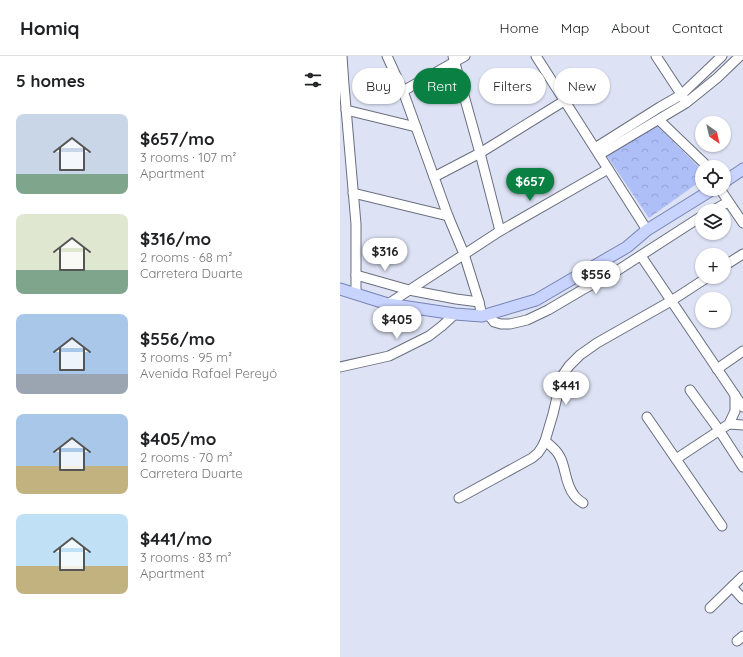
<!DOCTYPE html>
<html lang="en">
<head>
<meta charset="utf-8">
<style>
	body { margin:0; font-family:Quicksand,sans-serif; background:#f6f6f6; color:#202124; height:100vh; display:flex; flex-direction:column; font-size:15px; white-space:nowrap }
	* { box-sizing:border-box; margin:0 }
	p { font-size:13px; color:#757577 }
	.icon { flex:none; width:22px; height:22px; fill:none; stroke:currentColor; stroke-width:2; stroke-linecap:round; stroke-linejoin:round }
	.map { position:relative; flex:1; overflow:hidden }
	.details { display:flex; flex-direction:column; background:#fff; width:340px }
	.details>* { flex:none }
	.hud { position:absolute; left:12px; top:12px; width:331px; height:36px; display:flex; gap:8px }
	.needle { width:26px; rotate:146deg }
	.controls { position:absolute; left:355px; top:60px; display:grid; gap:8px }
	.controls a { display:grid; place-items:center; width:36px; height:36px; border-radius:50%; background:#fff; box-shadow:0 1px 3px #0004; font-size:20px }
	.price { position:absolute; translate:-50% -34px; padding:0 9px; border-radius:14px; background:#fff; color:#222; font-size:13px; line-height:26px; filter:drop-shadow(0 1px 2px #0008) }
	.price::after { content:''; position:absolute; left:50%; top:24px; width:12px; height:9px; margin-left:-6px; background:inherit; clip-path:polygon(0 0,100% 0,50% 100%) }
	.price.current { background:#0b8043; color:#fff }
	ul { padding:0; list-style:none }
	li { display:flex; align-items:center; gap:12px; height:100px; padding:0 16px }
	li span { display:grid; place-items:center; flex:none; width:112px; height:80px; border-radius:8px; color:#555 }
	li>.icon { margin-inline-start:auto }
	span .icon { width:48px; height:48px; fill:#fffc; stroke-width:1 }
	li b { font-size:17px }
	h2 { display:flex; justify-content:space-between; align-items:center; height:48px; padding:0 16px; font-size:17px }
	.tag { padding:0 14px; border-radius:18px; background:#fff; box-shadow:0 1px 3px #0004; font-size:14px; line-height:36px }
	.tag.current { background:#0b8043; color:#fff }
	header { display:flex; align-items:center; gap:24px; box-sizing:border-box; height:56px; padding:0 20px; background:#fff; border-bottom:1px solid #e0e0e0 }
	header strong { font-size:19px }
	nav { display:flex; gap:22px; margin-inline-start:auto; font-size:14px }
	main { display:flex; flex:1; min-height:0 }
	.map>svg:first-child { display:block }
	.park { fill:url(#park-crowns) }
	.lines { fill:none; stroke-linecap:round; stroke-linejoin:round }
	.minor-casing { stroke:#6a6f7f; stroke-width:11 }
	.major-casing { stroke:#7683b3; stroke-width:13 }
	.minor { stroke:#fff; stroke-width:9 }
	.major { stroke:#c8d3fe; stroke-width:11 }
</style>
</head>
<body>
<header>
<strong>Homiq</strong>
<nav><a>Home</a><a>Map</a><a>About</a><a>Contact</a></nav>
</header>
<main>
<section class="details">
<h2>5 homes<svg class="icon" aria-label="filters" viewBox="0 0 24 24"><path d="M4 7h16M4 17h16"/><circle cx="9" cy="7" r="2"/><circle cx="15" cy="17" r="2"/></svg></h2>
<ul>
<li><span style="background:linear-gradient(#c9d6e8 75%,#7fa58c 0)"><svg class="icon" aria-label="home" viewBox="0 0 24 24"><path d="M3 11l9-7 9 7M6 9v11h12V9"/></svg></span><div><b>$657/mo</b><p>3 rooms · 107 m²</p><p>Apartment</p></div></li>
<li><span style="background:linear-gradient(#dfe7d0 70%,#7fa58c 0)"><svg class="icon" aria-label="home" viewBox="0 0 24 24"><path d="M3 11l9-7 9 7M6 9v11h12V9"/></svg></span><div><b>$316/mo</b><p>2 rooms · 68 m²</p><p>Carretera Duarte</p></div></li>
<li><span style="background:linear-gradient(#a9c7e8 75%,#9aa5b1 0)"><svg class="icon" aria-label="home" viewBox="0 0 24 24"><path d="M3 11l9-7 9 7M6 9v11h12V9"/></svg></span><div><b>$556/mo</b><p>3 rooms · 95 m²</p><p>Avenida Rafael Pereyó</p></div></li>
<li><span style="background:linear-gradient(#a9c7e8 65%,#c2b280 0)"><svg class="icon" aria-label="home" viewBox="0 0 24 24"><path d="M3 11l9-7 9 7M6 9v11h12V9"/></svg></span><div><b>$405/mo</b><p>2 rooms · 70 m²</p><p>Carretera Duarte</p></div></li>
<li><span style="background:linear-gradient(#bfe0f5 65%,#c2b280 0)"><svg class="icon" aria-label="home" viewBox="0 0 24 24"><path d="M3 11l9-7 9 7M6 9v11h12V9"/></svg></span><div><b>$441/mo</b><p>3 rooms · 83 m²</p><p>Apartment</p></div></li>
</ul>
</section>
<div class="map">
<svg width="403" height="601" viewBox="0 0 403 601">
	<defs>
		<pattern id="park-crowns" width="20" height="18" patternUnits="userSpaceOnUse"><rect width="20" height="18" fill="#aebef7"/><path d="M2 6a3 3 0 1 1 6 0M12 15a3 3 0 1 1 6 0" fill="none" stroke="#95a3d4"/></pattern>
	</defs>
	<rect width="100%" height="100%" fill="#dde3f5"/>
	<!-- park -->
	<polygon class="park" points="315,68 362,114 362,124 309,162 267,100"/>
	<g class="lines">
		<!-- minor casing -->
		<g class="minor-casing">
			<g id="minor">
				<polyline points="2,0 4,29 16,168 16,238"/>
				<polyline points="47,0 63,35 108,160 124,198 139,246 142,260"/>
				<polyline points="113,0 140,97 160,175"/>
				<polyline points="196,0 307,174"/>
				<polyline points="316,0 345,44"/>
				<polyline points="63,35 125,0"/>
				<polyline points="6,54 76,71"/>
				<polyline points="319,64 368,111"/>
				<polyline points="255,92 320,51 341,39 382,0"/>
				<polyline points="259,99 346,47 377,22 400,0"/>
				<polyline points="94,121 140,97 224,45"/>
				<polyline points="380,133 403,167"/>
				<polyline points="13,137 108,160"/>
				<polyline points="372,155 388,146"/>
				<polyline points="301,200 403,351"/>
				<polyline points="384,210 403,198"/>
				<polyline points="16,219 69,234 116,243 139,246"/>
				<polyline points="48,248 160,175 268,113"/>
				<polyline points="148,258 154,266 161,268 170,268 187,264 208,254 242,234 272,218 362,160"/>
				<polyline points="0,311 49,300 89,280 102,270 115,258"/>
				<polyline points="377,313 403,295"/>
				<polyline points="350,334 379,374 403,411"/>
				<polyline points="307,361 382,470"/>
				<polyline points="389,368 403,369"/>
				<path d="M205 385C210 389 217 394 220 401 226 412 225 428 234 439 236 442 240 445 243 447"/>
				<polyline points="336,403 389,368 395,355 395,339"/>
				<polyline points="119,442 192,402 198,397 202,391 205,385 213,358 222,320 229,310 240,299 257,287 331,245 368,221"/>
				<polyline points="392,531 403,543"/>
				<polyline points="370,552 403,520"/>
				<polyline points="397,585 403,580"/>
			</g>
		</g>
		<!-- major casing -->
		<g class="major-casing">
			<g id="major">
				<polyline points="384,126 403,113"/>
				<polyline points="0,233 48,248 115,258 142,260 196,244 287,191 307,174 373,133"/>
			</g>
		</g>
		<!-- minor -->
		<use href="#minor" class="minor"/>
		<!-- major -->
		<use href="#major" class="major"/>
	</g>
</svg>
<div class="controls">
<a><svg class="needle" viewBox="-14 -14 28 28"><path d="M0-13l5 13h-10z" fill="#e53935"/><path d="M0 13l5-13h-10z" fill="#757577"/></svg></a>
<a><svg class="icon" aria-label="locate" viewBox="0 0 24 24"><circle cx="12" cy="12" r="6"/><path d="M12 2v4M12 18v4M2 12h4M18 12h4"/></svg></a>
<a><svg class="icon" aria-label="layers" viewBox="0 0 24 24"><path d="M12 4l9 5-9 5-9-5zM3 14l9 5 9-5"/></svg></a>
<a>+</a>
<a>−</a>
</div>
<b class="price current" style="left:190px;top:146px">$657</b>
<b class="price" style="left:45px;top:216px">$316</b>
<b class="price" style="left:256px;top:239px">$556</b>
<b class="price" style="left:57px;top:284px">$405</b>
<b class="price" style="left:226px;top:350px">$441</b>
<div class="hud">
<a class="tag">Buy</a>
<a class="tag current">Rent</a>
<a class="tag">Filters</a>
<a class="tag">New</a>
</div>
</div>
</main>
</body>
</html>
